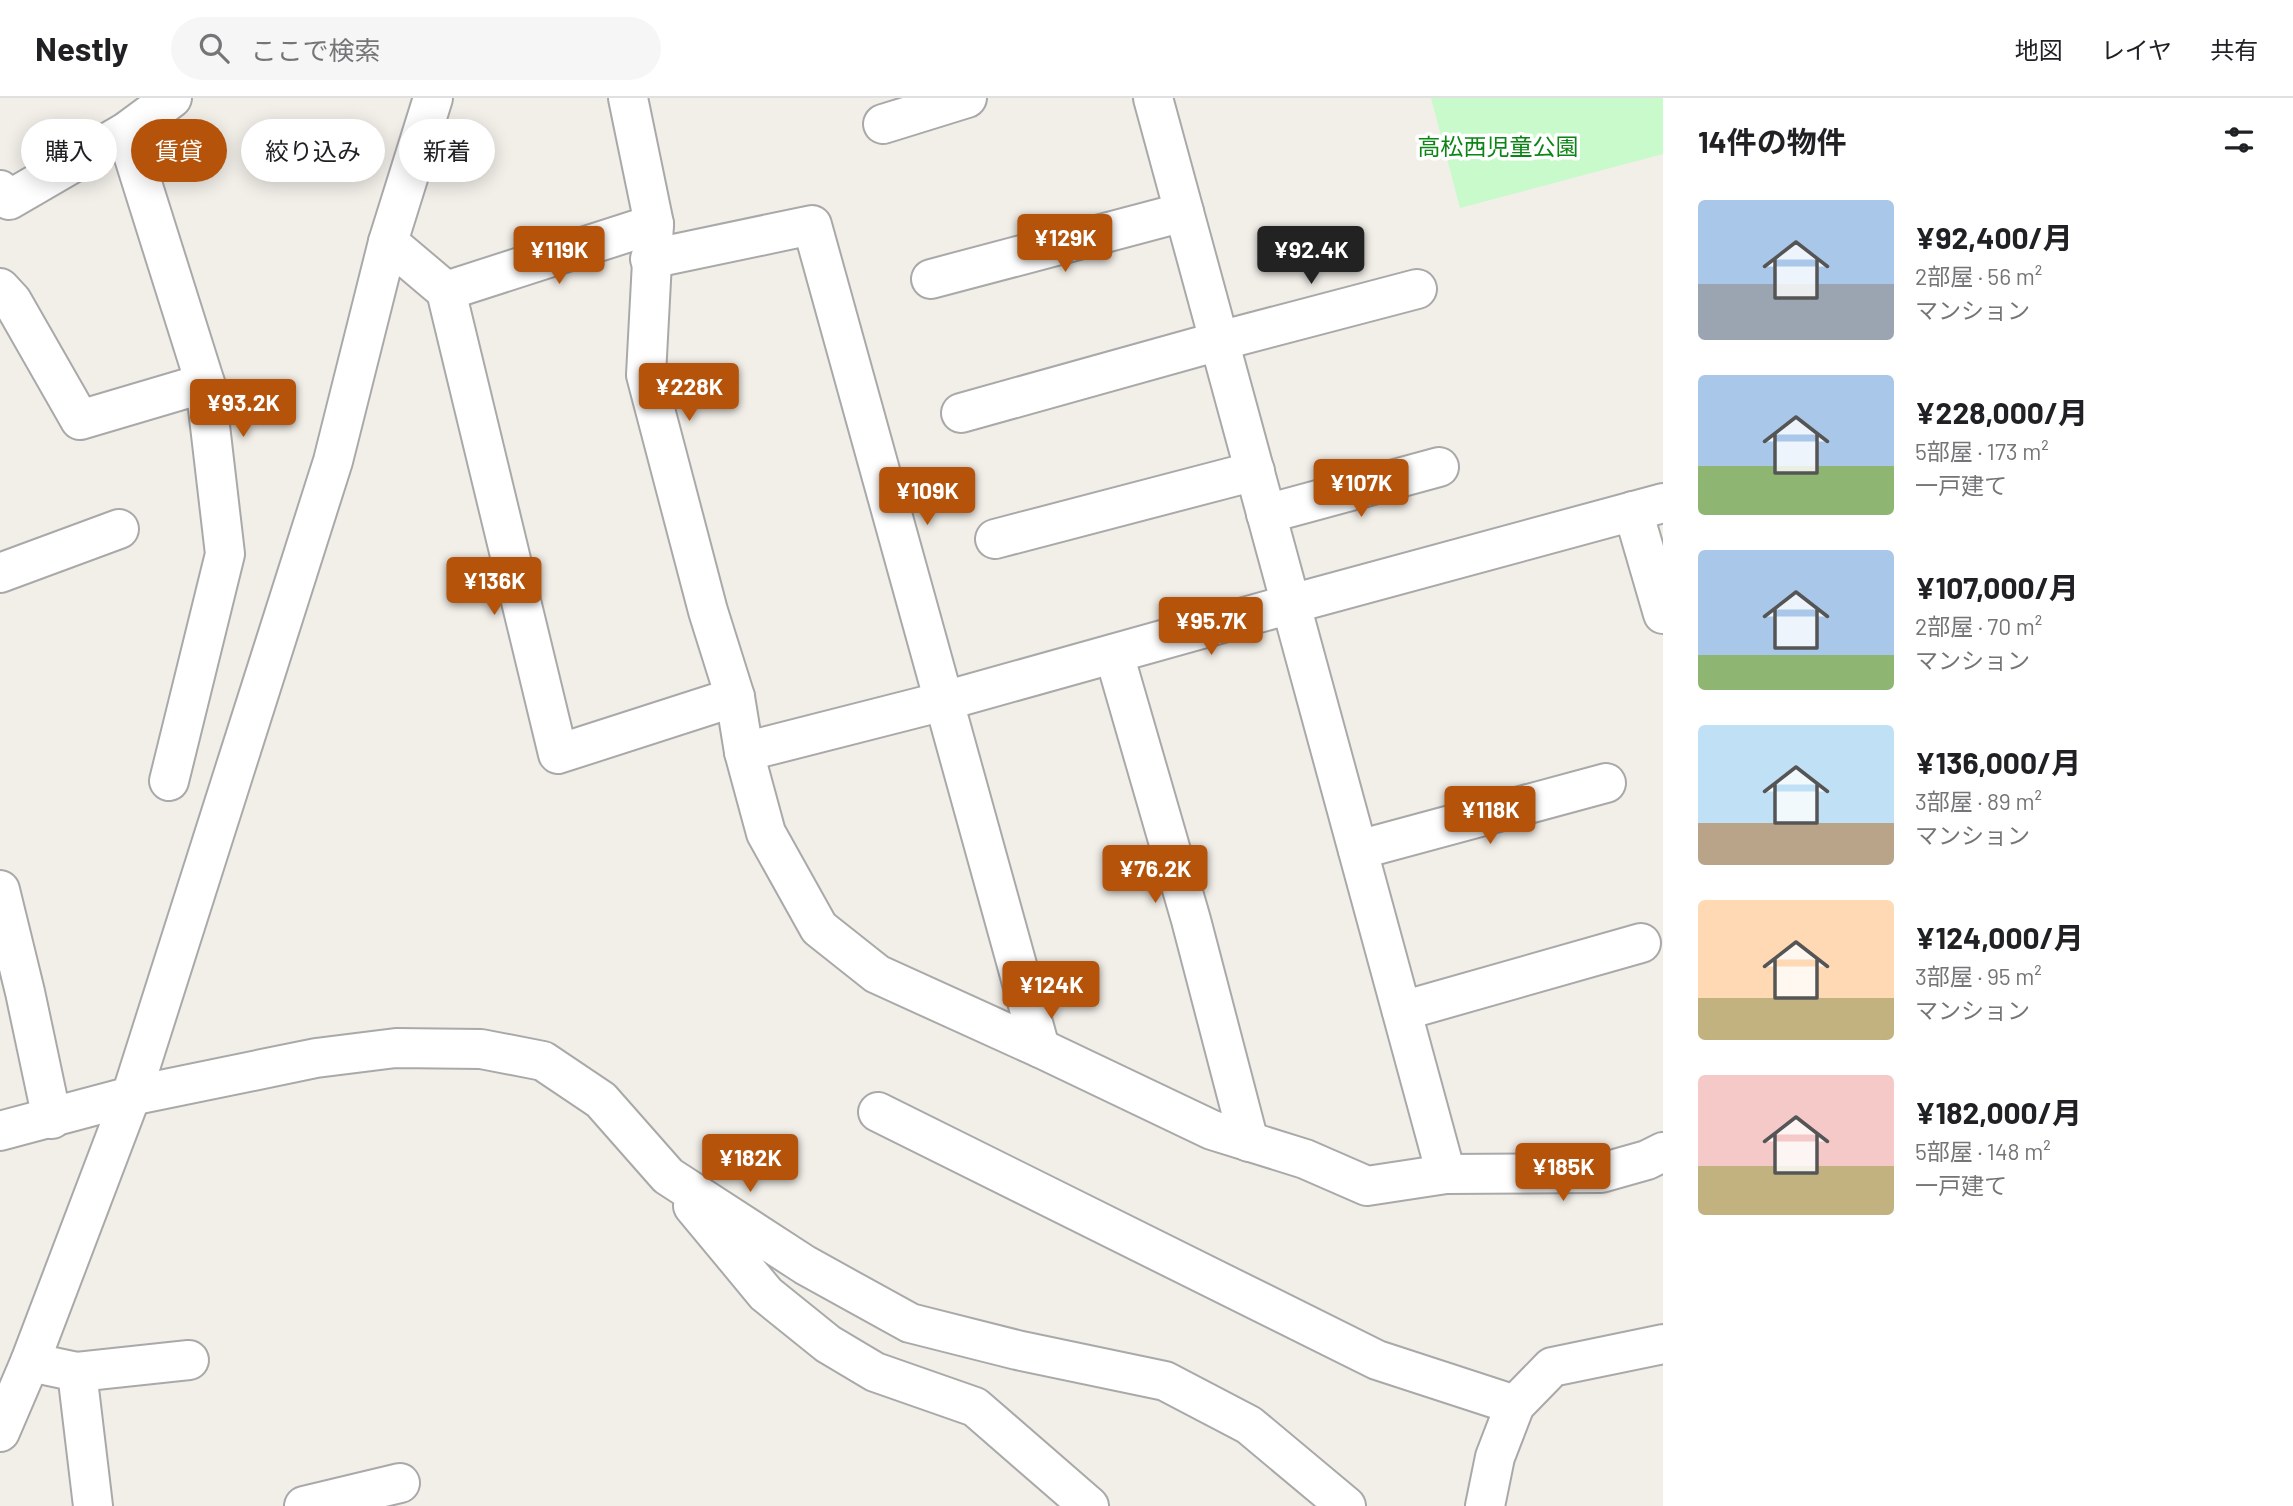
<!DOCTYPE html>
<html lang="ja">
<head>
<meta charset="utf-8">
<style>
	body { margin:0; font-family:Barlow,"Noto Sans JP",sans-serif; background:#f6f6f6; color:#202124; height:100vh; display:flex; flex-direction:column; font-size:26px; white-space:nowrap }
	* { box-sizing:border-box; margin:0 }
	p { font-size:23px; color:#757577 }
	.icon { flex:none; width:38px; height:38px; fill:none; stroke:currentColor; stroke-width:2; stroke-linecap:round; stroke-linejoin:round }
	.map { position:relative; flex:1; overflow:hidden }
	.panel { display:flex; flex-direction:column; background:#fff; width:630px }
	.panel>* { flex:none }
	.banner { position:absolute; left:21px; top:21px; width:665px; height:63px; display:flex; gap:14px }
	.price { position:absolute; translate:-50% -60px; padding:0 16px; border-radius:7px; background:#b45309; color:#fff; font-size:23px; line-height:46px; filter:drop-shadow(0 2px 4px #0008) }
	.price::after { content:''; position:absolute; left:50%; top:42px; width:21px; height:16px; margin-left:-10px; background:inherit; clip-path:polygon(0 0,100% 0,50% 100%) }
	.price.active { background:#222; color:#fff }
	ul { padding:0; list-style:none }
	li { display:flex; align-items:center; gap:21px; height:175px; padding:0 35px }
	li span { display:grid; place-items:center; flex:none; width:196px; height:140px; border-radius:7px; color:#555 }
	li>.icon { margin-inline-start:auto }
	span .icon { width:84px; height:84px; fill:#fffc; stroke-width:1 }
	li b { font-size:30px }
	h2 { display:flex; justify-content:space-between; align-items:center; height:84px; padding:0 35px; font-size:30px }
	.tag { padding:0 24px; border-radius:32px; background:#fff; box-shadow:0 4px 18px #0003; font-size:24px; line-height:63px }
	.tag.active { background:#b45309; color:#fff }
	header { display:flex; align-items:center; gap:42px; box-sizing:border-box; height:98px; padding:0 35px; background:#fff; border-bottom:2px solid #e0e0e0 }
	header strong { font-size:33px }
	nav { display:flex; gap:38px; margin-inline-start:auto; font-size:24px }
	.search { width:490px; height:63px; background:#f6f6f6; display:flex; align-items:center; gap:18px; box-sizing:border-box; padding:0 24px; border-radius:38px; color:#757577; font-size:26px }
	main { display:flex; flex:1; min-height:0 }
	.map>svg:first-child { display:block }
	.park { fill:#c8facc }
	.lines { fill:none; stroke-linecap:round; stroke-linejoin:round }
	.minor-casing { stroke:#a9a9a9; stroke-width:42 }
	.minor { stroke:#fff; stroke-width:38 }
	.labels { text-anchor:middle; stroke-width:7; stroke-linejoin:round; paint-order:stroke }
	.park-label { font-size:23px; fill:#0c8416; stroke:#fff }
</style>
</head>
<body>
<header>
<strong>Nestly</strong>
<div class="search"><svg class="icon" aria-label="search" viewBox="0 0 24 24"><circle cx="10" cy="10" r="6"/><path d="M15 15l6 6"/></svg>ここで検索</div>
<nav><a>地図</a><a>レイヤ</a><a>共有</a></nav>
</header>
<main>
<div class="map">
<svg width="1663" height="1408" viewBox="0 0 1663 1408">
	<rect width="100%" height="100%" fill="#f2efe9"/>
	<!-- park -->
	<polygon class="park" points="1431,0 1663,0 1663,56 1460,110"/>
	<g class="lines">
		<!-- minor casing -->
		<g class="minor-casing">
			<g id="minor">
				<polyline points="628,0 654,126 646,277 708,513 735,599 744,654 766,735 819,830 877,876 1040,950 1212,1032 1305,1061 1367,1088 1446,1076 1601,1075 1647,1062 1663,1054"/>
				<polyline points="1153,0 1446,1076"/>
				<polyline points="883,26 967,0"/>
				<polyline points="126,34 205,285"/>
				<polyline points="0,92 9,102 126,34 172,0"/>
				<polyline points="388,144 446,193 558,656 735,599"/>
				<polyline points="650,161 812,127 1040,950"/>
				<polyline points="931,181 1184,114"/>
				<polyline points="0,190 12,203 80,322 205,285 225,456 169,683"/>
				<polyline points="446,193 654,126"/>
				<polyline points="961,315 1219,243 1417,191"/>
				<polyline points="1633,413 1663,516"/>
				<polyline points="1266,416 1439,369"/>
				<polyline points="995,441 1255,373"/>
				<polyline points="0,475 119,431"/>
				<polyline points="1114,556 1191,822 1249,1044"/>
				<polyline points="744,654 944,603 1291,506 1663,405"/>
				<polyline points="1358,752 1606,685"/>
				<polyline points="0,792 25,894 52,1021"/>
				<polyline points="1402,913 1641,845"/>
				<polyline points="878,1014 1377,1262 1515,1307"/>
				<polyline points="0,1033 131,998 316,960 396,950 481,951 543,963 601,1002 668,1078 805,1167 910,1225 1017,1252 1165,1283 1249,1327 1346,1408"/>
				<polyline points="693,1108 766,1196 828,1246 875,1274 975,1309 1089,1408"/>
				<polyline points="30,1264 77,1274 93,1408"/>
				<polyline points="77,1274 189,1262"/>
				<polyline points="0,1334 30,1264 131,998 333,363 388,144 433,0"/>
				<polyline points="304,1408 400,1385"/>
				<polyline points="1485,1408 1495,1359 1515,1307 1552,1269 1663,1246"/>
			</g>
		</g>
		<!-- minor -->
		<use href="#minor" class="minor"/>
	</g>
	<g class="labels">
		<!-- park labels -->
		<g class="park-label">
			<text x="1498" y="57">高松西児童公園</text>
		</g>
	</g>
</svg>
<b class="price" style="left:1065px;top:176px">¥129K</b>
<b class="price" style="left:559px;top:188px">¥119K</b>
<b class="price active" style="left:1311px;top:188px">¥92.4K</b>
<b class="price" style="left:689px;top:325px">¥228K</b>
<b class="price" style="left:243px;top:341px">¥93.2K</b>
<b class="price" style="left:1361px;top:421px">¥107K</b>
<b class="price" style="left:927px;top:429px">¥109K</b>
<b class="price" style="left:494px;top:519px">¥136K</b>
<b class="price" style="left:1211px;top:559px">¥95.7K</b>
<b class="price" style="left:1490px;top:748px">¥118K</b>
<b class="price" style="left:1155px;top:807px">¥76.2K</b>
<b class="price" style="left:1051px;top:923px">¥124K</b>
<b class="price" style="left:750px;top:1096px">¥182K</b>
<b class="price" style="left:1563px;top:1105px">¥185K</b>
<div class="banner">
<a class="tag">購入</a>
<a class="tag active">賃貸</a>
<a class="tag">絞り込み</a>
<a class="tag">新着</a>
</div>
</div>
<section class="panel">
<h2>14件の物件<svg class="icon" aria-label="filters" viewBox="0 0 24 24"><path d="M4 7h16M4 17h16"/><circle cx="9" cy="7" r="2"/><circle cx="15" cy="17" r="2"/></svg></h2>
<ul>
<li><span style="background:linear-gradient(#a9c7e8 60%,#9aa5b1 0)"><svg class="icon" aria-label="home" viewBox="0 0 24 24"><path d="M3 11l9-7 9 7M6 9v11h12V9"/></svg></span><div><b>¥92,400/月</b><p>2部屋 · 56 m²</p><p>マンション</p></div></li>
<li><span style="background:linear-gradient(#a9c7e8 65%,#8fb573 0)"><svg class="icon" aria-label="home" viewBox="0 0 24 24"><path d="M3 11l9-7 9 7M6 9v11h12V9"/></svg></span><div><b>¥228,000/月</b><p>5部屋 · 173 m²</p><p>一戸建て</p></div></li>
<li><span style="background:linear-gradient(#a9c7e8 75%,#8fb573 0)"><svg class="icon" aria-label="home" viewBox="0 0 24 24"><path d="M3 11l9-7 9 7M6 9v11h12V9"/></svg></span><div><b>¥107,000/月</b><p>2部屋 · 70 m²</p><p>マンション</p></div></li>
<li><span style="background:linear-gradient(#bfe0f5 70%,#b9a48a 0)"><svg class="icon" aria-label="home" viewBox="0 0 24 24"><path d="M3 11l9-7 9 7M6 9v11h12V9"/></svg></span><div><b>¥136,000/月</b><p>3部屋 · 89 m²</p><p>マンション</p></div></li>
<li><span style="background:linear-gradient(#ffd9b3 70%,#c2b280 0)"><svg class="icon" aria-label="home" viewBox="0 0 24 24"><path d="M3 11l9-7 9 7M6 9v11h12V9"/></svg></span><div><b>¥124,000/月</b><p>3部屋 · 95 m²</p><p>マンション</p></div></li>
<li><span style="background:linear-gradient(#f6c9c9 65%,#c2b280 0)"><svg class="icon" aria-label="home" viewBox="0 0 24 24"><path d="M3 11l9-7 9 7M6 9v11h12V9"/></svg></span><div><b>¥182,000/月</b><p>5部屋 · 148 m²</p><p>一戸建て</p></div></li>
</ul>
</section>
</main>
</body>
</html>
